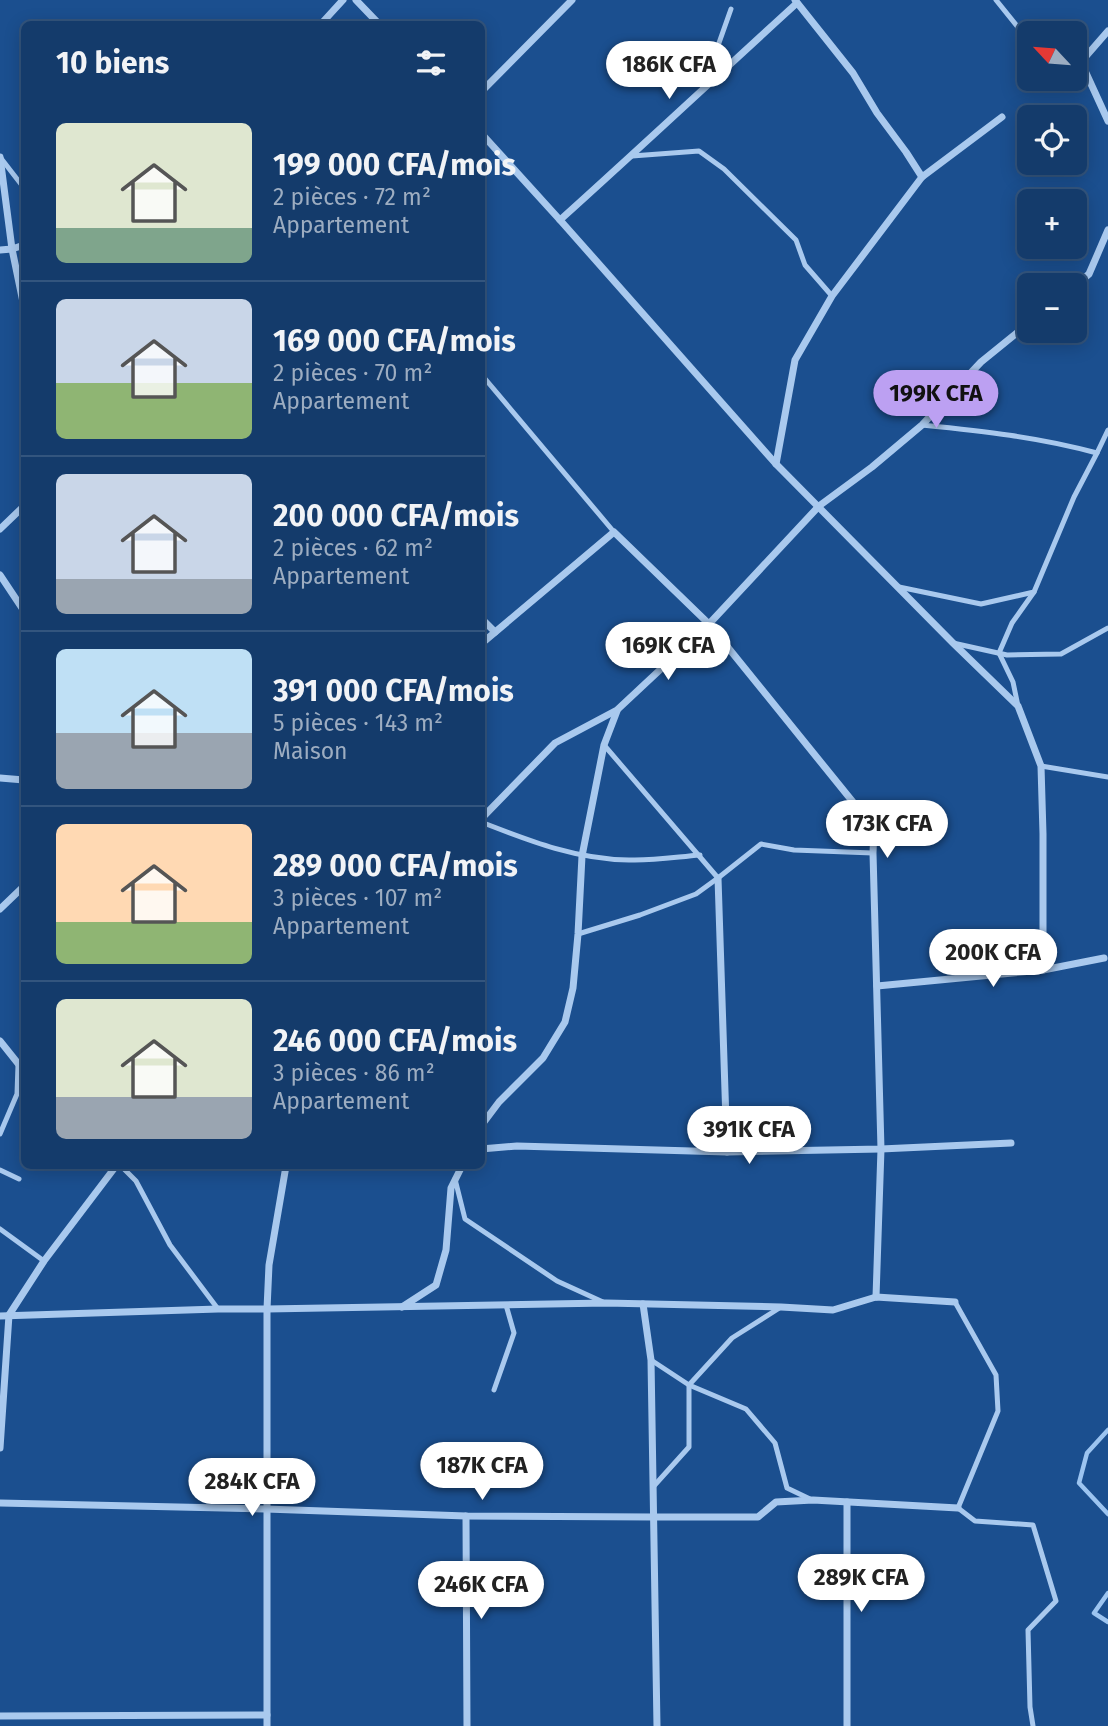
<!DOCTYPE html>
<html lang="fr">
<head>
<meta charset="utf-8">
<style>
	body { margin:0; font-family:"Fira Sans",sans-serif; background:#214673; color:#f1f3f6; height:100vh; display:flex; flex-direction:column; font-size:26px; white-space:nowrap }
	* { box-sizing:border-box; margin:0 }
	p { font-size:23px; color:#9dadc1 }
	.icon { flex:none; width:38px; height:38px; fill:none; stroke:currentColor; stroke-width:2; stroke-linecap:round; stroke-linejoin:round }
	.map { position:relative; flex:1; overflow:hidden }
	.panel { position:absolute; left:21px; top:21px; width:464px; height:1148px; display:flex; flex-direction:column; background:#143b6b; border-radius:10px; box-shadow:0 4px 18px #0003,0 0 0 2px #33557e }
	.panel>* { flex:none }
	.needle { width:46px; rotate:296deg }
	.controls { position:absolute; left:1017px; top:21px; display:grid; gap:14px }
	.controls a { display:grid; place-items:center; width:70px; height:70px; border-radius:10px; background:#143b6b; box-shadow:0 4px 18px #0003,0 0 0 2px #33557e; font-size:35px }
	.price { position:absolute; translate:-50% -60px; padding:0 16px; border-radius:24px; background:#fff; color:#222; font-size:23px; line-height:46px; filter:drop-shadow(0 2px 4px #0008) }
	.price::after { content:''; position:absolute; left:50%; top:42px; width:21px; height:16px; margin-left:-10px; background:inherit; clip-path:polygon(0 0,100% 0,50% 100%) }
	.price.active { background:#bca0f2; color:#111 }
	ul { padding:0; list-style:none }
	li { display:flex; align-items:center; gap:21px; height:175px; padding:0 35px }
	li+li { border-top:2px solid #33557e }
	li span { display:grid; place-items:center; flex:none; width:196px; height:140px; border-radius:10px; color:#555 }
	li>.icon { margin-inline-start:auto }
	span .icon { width:84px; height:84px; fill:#fffc; stroke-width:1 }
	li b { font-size:30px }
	h2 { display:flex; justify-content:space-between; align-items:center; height:84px; padding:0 35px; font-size:30px }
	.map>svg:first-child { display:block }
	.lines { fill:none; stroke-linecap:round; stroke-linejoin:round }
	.stream { stroke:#9cc4f0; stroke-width:4.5 }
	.service { stroke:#a9c9ee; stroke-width:5 }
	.minor { stroke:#a9c9ee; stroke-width:7 }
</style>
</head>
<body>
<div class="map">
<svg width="1108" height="1726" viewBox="0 0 1108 1726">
	<rect width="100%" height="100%" fill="#1b4f8f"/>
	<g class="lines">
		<!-- stream -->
		<g class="stream">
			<polyline points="1108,1430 1087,1453 1079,1483 1108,1514"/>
			<polyline points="1108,1593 1094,1613 1108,1622"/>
		</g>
		<!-- service -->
		<g class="service">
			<polyline points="996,0 1021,31 1029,38"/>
			<polyline points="703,88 731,9"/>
			<polyline points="632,156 699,151 724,169 796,240 805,265 832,296"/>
			<polyline points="0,157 24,188"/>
			<polyline points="481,374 614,532"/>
			<path d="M922 425C981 431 1039 437 1097 453L1108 430"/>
			<polyline points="899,587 981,604 1034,592 1074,497 1097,453"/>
			<polyline points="953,643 1007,655 1061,654 1108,628"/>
			<polyline points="1018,706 1013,682 999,653 1012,623 1034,592"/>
			<polyline points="604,745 718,878"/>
			<polyline points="1041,766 1108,777"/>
			<path d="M481 822C530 841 575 859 629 860 652 861 676 857 700 855"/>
			<polyline points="578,934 640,915 696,894 718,878 761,844 794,850 873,853"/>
			<polyline points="0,1134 17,1094 18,1065"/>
			<polyline points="121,1166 136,1181 170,1245 218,1309"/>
			<polyline points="0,1170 19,1179"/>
			<polyline points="455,1179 465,1219 557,1281 603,1302"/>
			<polyline points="0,1229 44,1261"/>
			<polyline points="955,1302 996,1375 998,1411 958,1508 975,1521 1033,1525 1056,1601 1028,1630 1030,1707 1033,1726"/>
			<polyline points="651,1360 689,1385 746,1409 775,1443 787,1488 810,1499"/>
			<polyline points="494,1390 514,1333 506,1305"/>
			<polyline points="653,1487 689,1447 689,1385 732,1338 781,1307"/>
		</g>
		<!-- minor -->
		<g class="minor">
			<polyline points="356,0 379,24"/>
			<polyline points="795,0 853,73 877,113 906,152 922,177"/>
			<polyline points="321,24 343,0"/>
			<polyline points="1108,31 1081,62 1108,121"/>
			<polyline points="481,92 572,0"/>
			<polyline points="481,133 560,220 776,464 953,643 1018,706 1041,766 1043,834 1043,970"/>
			<polyline points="0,157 12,249 24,307"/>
			<path d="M560 220C640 148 718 75 797 3"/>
			<polyline points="0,250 12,249 24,245"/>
			<polyline points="1074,287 1089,274 1108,230"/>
			<polyline points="776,464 795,360 832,296 922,177 1002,117"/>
			<polyline points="0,529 24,506"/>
			<polyline points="0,575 24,611"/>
			<polyline points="481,618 495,632"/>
			<polyline points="481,644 614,532 709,624 874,828 873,853 881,1149 876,1297"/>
			<polyline points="0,778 24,780"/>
			<polyline points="481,819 555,743 617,710 709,624 819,506 872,467 922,425 981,362 1029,323"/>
			<polyline points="718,878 727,1152"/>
			<polyline points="0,909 24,886"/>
			<polyline points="877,986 1043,970 1104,958"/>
			<polyline points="0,1041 24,1071"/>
			<polyline points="481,1126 499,1102 543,1058 565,1022 573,988 578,934 582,856 604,745 617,711"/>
			<polyline points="481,1149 517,1146 727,1152 881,1149 1011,1143"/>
			<polyline points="643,1304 651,1360 657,1726"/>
			<polyline points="402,1307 436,1285 446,1250 451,1188 462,1166"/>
			<polyline points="0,1316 218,1309 267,1309 606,1303 781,1307 833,1310 876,1297 955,1302"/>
			<polyline points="0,1448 9,1315 44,1261 116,1166"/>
			<polyline points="0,1503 266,1509 466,1516 654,1517 758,1517 776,1502 813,1500 958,1508"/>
			<polyline points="466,1516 467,1726"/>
			<polyline points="0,1716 267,1715"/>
			<polyline points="267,1726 267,1309 269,1265 286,1166"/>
			<polyline points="847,1726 847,1502"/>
		</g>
	</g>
</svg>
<div class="controls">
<a><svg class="needle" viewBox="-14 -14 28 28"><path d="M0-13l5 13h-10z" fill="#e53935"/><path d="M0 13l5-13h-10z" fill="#9dadc1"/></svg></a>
<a><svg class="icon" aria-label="locate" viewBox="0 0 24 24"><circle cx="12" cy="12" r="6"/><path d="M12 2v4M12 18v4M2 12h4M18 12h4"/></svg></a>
<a>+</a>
<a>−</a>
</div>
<b class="price" style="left:669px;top:101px">186K CFA</b>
<b class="price active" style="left:936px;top:430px">199K CFA</b>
<b class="price" style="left:668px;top:682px">169K CFA</b>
<b class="price" style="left:887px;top:860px">173K CFA</b>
<b class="price" style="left:993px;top:989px">200K CFA</b>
<b class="price" style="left:749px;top:1166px">391K CFA</b>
<b class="price" style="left:482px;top:1502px">187K CFA</b>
<b class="price" style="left:252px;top:1518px">284K CFA</b>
<b class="price" style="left:861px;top:1614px">289K CFA</b>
<b class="price" style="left:481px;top:1621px">246K CFA</b>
<section class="panel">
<h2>10 biens<svg class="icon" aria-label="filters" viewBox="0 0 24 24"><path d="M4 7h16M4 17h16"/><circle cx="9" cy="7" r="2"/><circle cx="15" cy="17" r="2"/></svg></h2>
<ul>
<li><span style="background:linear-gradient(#dfe7d0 75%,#7fa58c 0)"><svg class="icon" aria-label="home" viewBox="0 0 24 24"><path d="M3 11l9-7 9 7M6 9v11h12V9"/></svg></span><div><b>199 000 CFA/mois</b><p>2 pièces · 72 m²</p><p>Appartement</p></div></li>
<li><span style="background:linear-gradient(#c9d6e8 60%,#8fb573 0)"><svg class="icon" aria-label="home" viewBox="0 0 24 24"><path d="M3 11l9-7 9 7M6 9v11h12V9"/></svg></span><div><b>169 000 CFA/mois</b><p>2 pièces · 70 m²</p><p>Appartement</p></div></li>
<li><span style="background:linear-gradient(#c9d6e8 75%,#9aa5b1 0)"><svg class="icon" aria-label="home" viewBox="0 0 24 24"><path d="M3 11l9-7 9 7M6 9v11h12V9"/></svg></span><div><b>200 000 CFA/mois</b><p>2 pièces · 62 m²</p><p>Appartement</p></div></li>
<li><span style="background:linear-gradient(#bfe0f5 60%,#9aa5b1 0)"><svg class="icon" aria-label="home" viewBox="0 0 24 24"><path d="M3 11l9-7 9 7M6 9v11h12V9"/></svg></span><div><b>391 000 CFA/mois</b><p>5 pièces · 143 m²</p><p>Maison</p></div></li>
<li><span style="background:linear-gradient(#ffd9b3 70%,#8fb573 0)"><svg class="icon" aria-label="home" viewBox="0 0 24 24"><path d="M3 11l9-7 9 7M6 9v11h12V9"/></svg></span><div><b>289 000 CFA/mois</b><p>3 pièces · 107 m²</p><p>Appartement</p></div></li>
<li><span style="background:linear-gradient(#dfe7d0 70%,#9aa5b1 0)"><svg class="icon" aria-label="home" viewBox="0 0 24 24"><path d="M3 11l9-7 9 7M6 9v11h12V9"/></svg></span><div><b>246 000 CFA/mois</b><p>3 pièces · 86 m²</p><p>Appartement</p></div></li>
</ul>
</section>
</div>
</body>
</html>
